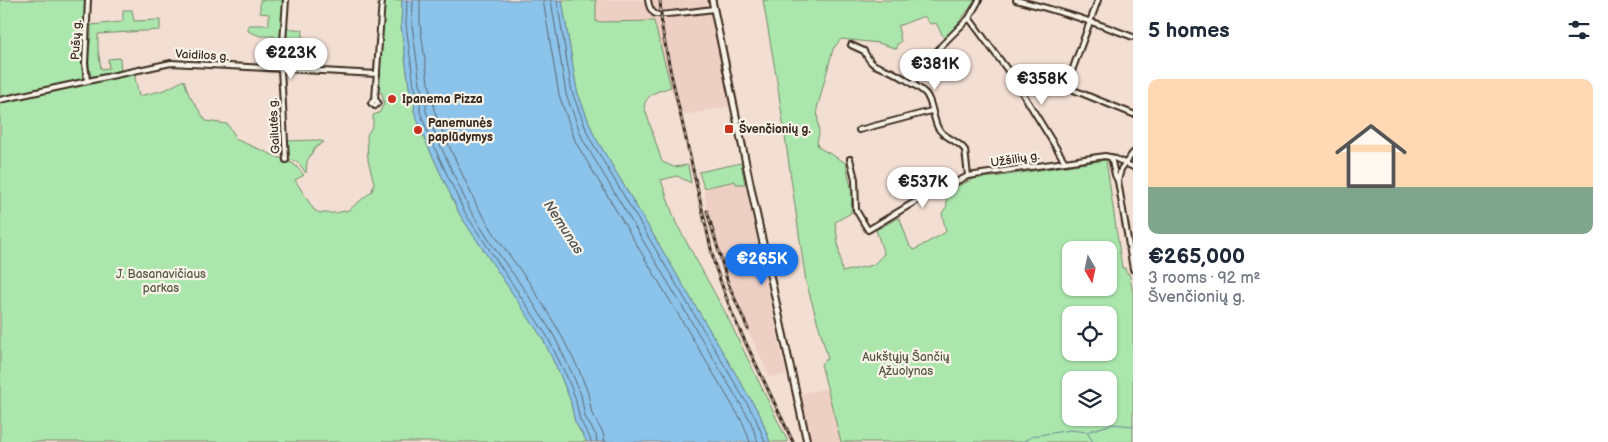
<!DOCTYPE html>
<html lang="en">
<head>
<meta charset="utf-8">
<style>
	body { margin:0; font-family:"Balsamiq Sans",sans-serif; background:#f2f2f3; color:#1f2937; height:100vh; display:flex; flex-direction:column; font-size:19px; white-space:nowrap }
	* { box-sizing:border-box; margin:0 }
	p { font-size:16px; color:#747a83 }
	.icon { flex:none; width:28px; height:28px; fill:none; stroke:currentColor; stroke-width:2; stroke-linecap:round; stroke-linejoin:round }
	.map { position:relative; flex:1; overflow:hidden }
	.panel { display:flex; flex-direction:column; background:#fff; width:475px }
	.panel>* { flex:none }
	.needle { width:32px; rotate:171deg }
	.buttons { position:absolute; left:1062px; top:241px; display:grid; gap:10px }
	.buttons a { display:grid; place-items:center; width:55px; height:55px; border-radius:10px; background:#fff; box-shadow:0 1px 4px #0004; font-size:25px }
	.price { position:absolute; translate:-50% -42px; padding:0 11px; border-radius:18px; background:#fff; color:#222; font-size:16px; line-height:32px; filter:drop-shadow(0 1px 2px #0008) }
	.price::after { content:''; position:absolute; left:50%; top:30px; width:15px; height:11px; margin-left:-8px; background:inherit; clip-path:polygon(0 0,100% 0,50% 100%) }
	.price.on { background:#1a73e8; color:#fff }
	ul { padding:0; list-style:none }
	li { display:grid; align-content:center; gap:10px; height:265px; padding:0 15px }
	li+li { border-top:1px solid #e0e1e3 }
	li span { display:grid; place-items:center; height:155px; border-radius:10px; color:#555 }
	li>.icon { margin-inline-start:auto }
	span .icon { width:90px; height:90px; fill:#fffc; stroke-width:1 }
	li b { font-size:21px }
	h2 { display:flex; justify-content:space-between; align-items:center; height:60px; padding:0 15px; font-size:21px }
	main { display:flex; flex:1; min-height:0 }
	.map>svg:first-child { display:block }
	.built { fill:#eecfc4 }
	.green { fill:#abe7ad; stroke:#738866; fill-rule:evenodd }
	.water { fill:#8cc3ea; stroke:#6c8698 }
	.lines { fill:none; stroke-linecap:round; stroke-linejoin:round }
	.shore { stroke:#5b6770; stroke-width:1 }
	.stream { stroke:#6c8698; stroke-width:1 }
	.minor-casing { stroke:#3b2a1e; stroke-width:8 }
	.tertiary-casing { stroke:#3b2a1e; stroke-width:9 }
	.minor { stroke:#f7f3e8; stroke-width:4 }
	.tertiary { stroke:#f7f3e8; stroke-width:5 }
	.rail-casing { stroke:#3b2a1e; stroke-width:3 }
	.rail { stroke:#f7f3e8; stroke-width:1; stroke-dasharray:4; stroke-linecap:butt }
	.poi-dot { fill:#c8321e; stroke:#f7f3e8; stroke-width:2 }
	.labels { text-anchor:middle; stroke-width:4.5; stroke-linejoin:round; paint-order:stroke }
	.street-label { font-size:12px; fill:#3b2a1e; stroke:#f7f3e8 }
	.poi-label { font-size:12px; font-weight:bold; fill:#3b2a1e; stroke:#f7f3e8; text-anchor:start }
	.park-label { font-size:12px; fill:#575942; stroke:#f7f3e8 }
	.water-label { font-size:14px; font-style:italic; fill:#4f5051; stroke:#f7f3e8 }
</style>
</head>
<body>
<main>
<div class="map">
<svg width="1133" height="442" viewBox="0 0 1133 442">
	<rect width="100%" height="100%" fill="#f2ded3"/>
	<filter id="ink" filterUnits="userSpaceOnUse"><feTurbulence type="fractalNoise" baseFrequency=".02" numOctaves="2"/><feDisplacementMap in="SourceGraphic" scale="10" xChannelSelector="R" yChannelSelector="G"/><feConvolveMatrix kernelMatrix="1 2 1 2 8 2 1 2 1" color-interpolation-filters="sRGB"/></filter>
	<g filter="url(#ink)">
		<!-- built -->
		<g class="built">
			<polygon points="596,0 707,0 731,106 678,116 654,21 596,22"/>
			<polygon points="735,181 736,184 745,184 786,375 770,377 730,293 708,218 704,188"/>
			<polygon points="827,388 841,442 809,442 797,395"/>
		</g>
		<!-- green -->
		<g class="green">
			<polygon points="0,0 86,0 86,32 81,61 85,85 134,73 139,96 165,90 184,80 189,95 206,121 227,124 234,134 235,139 294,164 304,175 295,180 314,210 320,213 336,213 349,210 372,191 374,183 368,160 367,135 373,125 373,115 379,113 384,104 382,93 378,92 384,0 402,0 401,26 409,87 415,100 414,111 425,140 460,215 543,339 561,377 570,399 575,422 587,442 0,442"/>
			<polygon points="260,0 283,0 281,43 274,42 274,36 260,36 248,31 248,25 269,25 269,14 260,13"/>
			<path d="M562 0H596V22L654 21 671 87C659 91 647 93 644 106L662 162 674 167 688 165 691 183 677 176 661 180 676 223 725 312 788 442H770L760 415 594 135 577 91Z"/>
			<path d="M763 0H976L948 36 944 38 936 23 930 24 924 16 898 26 901 42 897 44V49L879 43 841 39 833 49 817 109 819 134 817 142 818 147 846 163 852 193 851 213 835 222 842 272 873 265 884 254 876 230 898 218 900 219 910 247 914 250 946 232 942 213 947 206 945 192 978 177H994L1106 160 1122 268H1125L1126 273H1129L1133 293V442H841L821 364 828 358 806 282 777 81ZM1071 250H1109V288H1071ZM1071 315H1109V352H1071ZM1071 380H1109V418H1071Z"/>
			<path d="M123 10H132L134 21 160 20V30L98 34V49L101 69 109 68 108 59 120 58 121 72 92 78C85 62 92 42 91 25L121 22 123 20Z"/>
			<polygon points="286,28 303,30 299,68 283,67"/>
			<polygon points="316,140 324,142 315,148 307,161 306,173 298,162 288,159 287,141"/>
			<polygon points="741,163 745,184 736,184 735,181 704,188 699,172"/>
		</g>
		<!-- water -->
		<polygon class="water" points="402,0 562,0 577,91 594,135 760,415 770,442 587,442 575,422 570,399 561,377 543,339 460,215 425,140 414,111 415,101 409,87 401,26"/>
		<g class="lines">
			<!-- shore -->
			<g class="shore">
				<polyline points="407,0 406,25 414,86 420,99 420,112 430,138 465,213 547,336 566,375 575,397 580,420 590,438 591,442"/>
				<polyline points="413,0 412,25 420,84 426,98 426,111 436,136 470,210 490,242 524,289 553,334 572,373 581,395 585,417 596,435 597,442"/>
				<polyline points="420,0 420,24 428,82 433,97 434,110 443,133 477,206 497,238 531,285 559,331 579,370 588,393 592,414 603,433 605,442"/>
				<polyline points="543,0 559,95 576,143 743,423 750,442"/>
				<polyline points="551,0 566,94 583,140 750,420 758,442"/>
				<polyline points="557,0 572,92 589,137 755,417 765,442"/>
			</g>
			<!-- stream -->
			<g class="stream">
				<polyline points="1087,432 1093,442"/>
				<polyline points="1022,442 1033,436 1070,430 1087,432 1112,424 1133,426"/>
			</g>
			<!-- minor casing -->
			<g class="minor-casing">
				<g id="minor">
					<polyline points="286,0 281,69 286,160"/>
					<path d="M648 0C649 6 650 10 655 14 658 16 706 10 714 9"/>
					<path d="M1016 0C1056 10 1095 22 1133 37"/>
					<polyline points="969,18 1012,76 1065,162 1105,156 1114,158 1133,167"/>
					<path d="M851 45 864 51C872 67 875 65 890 71 899 75 917 86 924 92 932 98 933 119 938 128 944 138 959 141 965 150L968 176"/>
					<polyline points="1012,76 1016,75 1066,87 1133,114"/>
					<polyline points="87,81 85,63 88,0"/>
					<polyline points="912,84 941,46 969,18 979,0"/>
					<polyline points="1066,87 1098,0"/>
					<polyline points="375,99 378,103 375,106 371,103 375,99 382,0"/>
					<polyline points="0,100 171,63 377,74"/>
					<polyline points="859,130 931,111"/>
					<polyline points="1133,153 1121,169 1118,181 1133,269"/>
					<polyline points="1111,157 1115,175 1118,181"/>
					<polyline points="850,159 855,179 856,210 868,230 913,203 968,176 1065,162"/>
				</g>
			</g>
			<!-- tertiary casing -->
			<g class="tertiary-casing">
				<polyline id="tertiary" points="712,0 755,207 807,442"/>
			</g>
			<!-- minor -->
			<use href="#minor" class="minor"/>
			<!-- tertiary -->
			<use href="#tertiary" class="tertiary"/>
			<!-- rail casing -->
			<g class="rail-casing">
				<g id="rail">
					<polyline points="660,0 662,28 670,69 715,266 733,316 793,442"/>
					<polyline points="707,211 728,283 748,329"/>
				</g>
			</g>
			<!-- rail -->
			<use href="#rail" class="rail"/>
		</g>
	</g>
	<!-- markers -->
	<g class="poi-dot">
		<circle cx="392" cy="99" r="5"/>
		<rect x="724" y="124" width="10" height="10" rx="2.5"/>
		<circle cx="418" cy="130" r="5"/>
	</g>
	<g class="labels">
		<!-- street labels -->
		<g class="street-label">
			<text transform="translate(76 40) rotate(-87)" y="4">Pušų g.</text>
			<text transform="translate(202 55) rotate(3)" y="4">Vaidilos g.</text>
			<text transform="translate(274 126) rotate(-93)" y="4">Gailutės g.</text>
			<text transform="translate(1015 159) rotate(-9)" y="4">Užšilių g.</text>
		</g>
		<!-- poi labels -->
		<g class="poi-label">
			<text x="402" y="103">Ipanema Pizza</text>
			<text x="428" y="127">Panemunės<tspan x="428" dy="14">paplūdymys</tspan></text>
			<text x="739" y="133">Švenčionių g.</text>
		</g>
		<!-- park labels -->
		<g class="park-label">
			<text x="161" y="278">J. Basanavičiaus<tspan x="161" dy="14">parkas</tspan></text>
			<text x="906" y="361">Aukštųjų Šančių<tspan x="906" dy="14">Ąžuolynas</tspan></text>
		</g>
		<!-- water labels -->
		<g class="water-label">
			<text transform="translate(564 227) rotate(57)" y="5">Nemunas</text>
		</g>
	</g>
</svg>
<div class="buttons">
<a><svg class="needle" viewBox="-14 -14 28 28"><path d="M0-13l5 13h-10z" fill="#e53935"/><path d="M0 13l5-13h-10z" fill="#747a83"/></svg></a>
<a><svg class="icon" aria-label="locate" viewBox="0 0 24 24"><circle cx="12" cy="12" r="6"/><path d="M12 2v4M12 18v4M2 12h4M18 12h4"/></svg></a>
<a><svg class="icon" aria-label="layers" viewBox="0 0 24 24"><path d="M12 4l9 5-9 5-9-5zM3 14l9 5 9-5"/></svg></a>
</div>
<b class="price" style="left:291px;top:80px">€223K</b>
<b class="price" style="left:935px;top:91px">€381K</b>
<b class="price" style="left:1042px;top:106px">€358K</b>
<b class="price" style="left:923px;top:209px">€537K</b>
<b class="price on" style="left:762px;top:286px">€265K</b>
</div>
<section class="panel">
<h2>5 homes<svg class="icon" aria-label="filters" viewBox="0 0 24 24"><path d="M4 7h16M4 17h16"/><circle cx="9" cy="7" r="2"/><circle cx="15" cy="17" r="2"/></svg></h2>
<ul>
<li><span style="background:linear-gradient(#ffd9b3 70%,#7fa58c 0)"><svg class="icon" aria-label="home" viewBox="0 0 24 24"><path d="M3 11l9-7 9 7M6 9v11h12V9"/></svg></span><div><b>€265,000</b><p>3 rooms · 92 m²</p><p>Švenčionių g.</p></div></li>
</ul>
</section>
</main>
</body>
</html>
